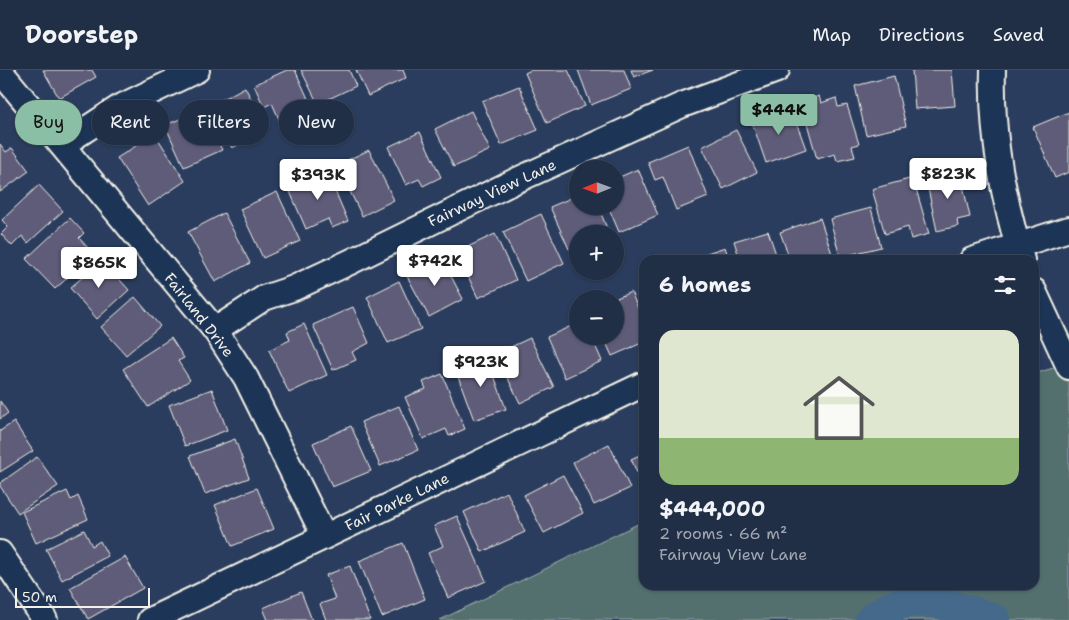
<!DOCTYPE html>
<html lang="en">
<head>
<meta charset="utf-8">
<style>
	body { margin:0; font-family:"Shantell Sans",sans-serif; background:#2d3a51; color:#f1f3f6; height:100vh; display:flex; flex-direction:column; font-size:19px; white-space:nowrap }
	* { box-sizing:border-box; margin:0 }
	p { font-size:16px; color:#a2a8b3 }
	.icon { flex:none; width:28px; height:28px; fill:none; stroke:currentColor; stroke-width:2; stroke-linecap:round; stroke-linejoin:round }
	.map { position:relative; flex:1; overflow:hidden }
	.sheet { position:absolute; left:639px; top:185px; width:400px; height:335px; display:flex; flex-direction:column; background:#202e46; border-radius:15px; box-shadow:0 1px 4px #0004,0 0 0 1px #3d4a5f }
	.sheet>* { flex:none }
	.hud { position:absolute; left:15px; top:30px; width:475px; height:45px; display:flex; gap:10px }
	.needle { width:32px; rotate:269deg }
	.tools { position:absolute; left:569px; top:90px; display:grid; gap:10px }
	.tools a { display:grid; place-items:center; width:55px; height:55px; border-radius:50%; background:#202e46; box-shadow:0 1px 4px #0004,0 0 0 1px #3d4a5f; font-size:25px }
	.scale { position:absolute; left:15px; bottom:12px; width:135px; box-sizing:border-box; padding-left:5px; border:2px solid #f4f1e8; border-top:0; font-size:14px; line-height:18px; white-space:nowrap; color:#f4f1e8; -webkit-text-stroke:4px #1d3557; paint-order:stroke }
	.price { position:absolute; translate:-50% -42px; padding:0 11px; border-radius:5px; background:#fff; color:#222; font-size:16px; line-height:32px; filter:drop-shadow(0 1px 2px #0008) }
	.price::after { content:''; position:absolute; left:50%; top:30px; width:15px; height:11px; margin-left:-8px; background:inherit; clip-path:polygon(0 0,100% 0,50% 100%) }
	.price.active { background:#8abfa5; color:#111 }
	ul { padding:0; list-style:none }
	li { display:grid; align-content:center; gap:10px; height:265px; padding:0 20px }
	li+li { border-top:1px solid #3d4a5f }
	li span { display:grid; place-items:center; height:155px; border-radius:15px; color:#555 }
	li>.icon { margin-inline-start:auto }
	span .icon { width:90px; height:90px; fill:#fffc; stroke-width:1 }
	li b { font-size:21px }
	h2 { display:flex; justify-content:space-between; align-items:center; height:60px; padding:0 20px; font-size:21px }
	.chip { padding:0 18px; border-radius:22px; background:#202e46; box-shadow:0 1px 4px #0004,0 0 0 1px #3d4a5f; font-size:18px; line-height:45px }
	.chip.active { background:#8abfa5; color:#111 }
	header { display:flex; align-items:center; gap:30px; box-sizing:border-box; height:70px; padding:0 25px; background:#202e46; border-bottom:1px solid #3d4a5f }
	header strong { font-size:24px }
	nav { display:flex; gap:28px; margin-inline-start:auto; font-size:18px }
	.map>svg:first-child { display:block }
	.green { fill:#52706e; stroke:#a3b0ab }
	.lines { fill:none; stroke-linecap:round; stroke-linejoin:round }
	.river { stroke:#44698b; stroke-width:32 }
	.building { fill:#5e5c7a; stroke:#f4f1e8 }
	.minor-casing { stroke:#f4f1e8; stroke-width:28 }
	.minor { stroke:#1d3557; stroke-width:24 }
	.labels { text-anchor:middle; stroke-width:4; stroke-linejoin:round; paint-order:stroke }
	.street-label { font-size:15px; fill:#f4f1e8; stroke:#1d3557 }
</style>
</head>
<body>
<header>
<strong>Doorstep</strong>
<nav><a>Map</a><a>Directions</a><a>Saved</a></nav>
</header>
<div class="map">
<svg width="1069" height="550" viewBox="0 0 1069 550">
	<rect width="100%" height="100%" fill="#2a3d5e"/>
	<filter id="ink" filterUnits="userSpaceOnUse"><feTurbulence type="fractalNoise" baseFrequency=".02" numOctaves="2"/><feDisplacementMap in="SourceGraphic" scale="10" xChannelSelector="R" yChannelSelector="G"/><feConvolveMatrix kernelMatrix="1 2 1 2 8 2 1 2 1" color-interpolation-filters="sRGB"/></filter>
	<g filter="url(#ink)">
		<!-- green -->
		<polygon class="green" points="1069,293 1069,550 440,550 644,451 644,515 1034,515 1034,304"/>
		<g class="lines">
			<!-- river -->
			<path class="river" d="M871 550C883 539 904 530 921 531 940 531 977 543 995 550"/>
		</g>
		<!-- building -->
		<g class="building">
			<polygon points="43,0 92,0 96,7 59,28"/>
			<polygon points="287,0 295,0 315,44 300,51 303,58 286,65 272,33 264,37 254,15"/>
			<polygon points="301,0 349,0 356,16 318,34"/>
			<polygon points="356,0 403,0 406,8 368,26"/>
			<polygon points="531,0 568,0 585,36 547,53 525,3"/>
			<polygon points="578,0 624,0 631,19 591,35"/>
			<polygon points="631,0 653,0 634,7"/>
			<polygon points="912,0 952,0 955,36 915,39"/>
			<polygon points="894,6 906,56 866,65 855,16"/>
			<polygon points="519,16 538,60 501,75 482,31"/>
			<polygon points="245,17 267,60 232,78 210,36"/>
			<polygon points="819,26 821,33 836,28 838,37 847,35 859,74 852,76 855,87 837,91 835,84 817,89 801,32"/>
			<polygon points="791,38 806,79 766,93 752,52"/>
			<polygon points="471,41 490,80 454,97 435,59"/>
			<polygon points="1069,42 1069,102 1055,108 1033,57"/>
			<polygon points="206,46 222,80 184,97 165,55 183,48 186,56"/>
			<polygon points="736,60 757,102 723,119 702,77"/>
			<polygon points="420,62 441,107 423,116 419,109 406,115 388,77"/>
			<polygon points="155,64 185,111 148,136 117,88"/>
			<polygon points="0,74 6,82 12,78 29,101 0,122"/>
			<polygon points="688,75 708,127 676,140 663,107 655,110 648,92"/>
			<polygon points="369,80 394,130 362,146 337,95"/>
			<polygon points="638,99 658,145 619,162 608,136 615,136 615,109"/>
			<polygon points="326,100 348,151 332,158 328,149 306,159 288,117"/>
			<polygon points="960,102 970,147 957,150 958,156 937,161 926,109"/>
			<polygon points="913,108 929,164 911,169 908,157 885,164 872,119"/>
			<polygon points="39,115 63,141 28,173 22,166 12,176 1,164 8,157 2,150"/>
			<polygon points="277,122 300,171 263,188 240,139"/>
			<polygon points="578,125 578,136 598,136 608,161 602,164 578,164 578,175 569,179 550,137"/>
			<polygon points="871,138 881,177 840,187 830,149"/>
			<polygon points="224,143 250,193 215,212 188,162"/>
			<polygon points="541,144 564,193 526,211 503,162"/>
			<polygon points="70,148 84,163 79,168 89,179 81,186 86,191 55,219 26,189"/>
			<polygon points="820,148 834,190 790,190 780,162"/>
			<polygon points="768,161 778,190 740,190 734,171"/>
			<polygon points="495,164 516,210 478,228 457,182"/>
			<polygon points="725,177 729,190 686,190"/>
			<polygon points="441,187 463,229 429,247 407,206"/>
			<polygon points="102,190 129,220 97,249 70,218"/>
			<polygon points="399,211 421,259 388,273 367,227"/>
			<polygon points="631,222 644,252 644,272 612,286 603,266 615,266 614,229"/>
			<polygon points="135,227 160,256 126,285 101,257"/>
			<polygon points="353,237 369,273 352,282 356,290 333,300 313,255"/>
			<polygon points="578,253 578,266 591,266 602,291 565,308 547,267"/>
			<polygon points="304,254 327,305 289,323 269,280 290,270 287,262"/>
			<polygon points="171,268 184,288 178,291 190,310 148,337 123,299"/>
			<polygon points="530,268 554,317 520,333 496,284"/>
			<polygon points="486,283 506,339 474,350 456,301 472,295 470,289"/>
			<polygon points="442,304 465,359 449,366 446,359 423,369 405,327 426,319 423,312"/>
			<polygon points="212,319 227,360 185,376 169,335"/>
			<polygon points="0,331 8,343 0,349"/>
			<polygon points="399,336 418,380 380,396 361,352"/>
			<polygon points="14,352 33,381 0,402 0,361"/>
			<polygon points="351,356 371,401 332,417 313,373"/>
			<polygon points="235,369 249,408 205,424 190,386"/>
			<polygon points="609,374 630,418 594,435 573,392"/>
			<polygon points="644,383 644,418 631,389"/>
			<polygon points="37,387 58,416 18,443 0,416 0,413"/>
			<polygon points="563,405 583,443 544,463 524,425"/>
			<polygon points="257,418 274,459 232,476 215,435"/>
			<polygon points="67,421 71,430 78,426 88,449 36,473 22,442"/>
			<polygon points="507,422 525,462 482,482 464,442"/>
			<polygon points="457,446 486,511 448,528 428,483 443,476 434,456"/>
			<polygon points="84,460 92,476 100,471 108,486 62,510 46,479"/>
			<polygon points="403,473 425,529 382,547 359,491"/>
			<polygon points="125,487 143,518 88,549 70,518"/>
			<polygon points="350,496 370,550 326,550 320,534 335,529 326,505"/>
			<polygon points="301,522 312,550 268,550 263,538"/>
		</g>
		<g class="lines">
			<!-- minor casing -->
			<g class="minor-casing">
				<g id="minor">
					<path d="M993 0C991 64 1003 129 1022 190"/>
					<polyline points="0,1 215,260 246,308 324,466"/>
					<polyline points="62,75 120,37 197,0"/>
					<polyline points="972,190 1069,159"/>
					<polyline points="1034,221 1069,297"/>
					<polyline points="215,260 264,228 294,218 350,192 515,111 682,35 777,0"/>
					<polyline points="0,483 45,550"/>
					<polyline points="150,550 644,314"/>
				</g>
			</g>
			<!-- minor -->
			<use href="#minor" class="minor"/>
		</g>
	</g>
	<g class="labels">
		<!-- street labels -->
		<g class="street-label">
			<text transform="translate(492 123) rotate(-25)" y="5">Fairway View Lane</text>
			<text transform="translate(199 245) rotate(52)" y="5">Fairland Drive</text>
			<text transform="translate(397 432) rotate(-26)" y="5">Fair Parke Lane</text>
		</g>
	</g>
</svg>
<div class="tools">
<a><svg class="needle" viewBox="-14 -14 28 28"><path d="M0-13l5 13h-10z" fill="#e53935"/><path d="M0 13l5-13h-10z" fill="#a2a8b3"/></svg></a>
<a>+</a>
<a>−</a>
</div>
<div class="scale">50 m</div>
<b class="price active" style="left:779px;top:66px">$444K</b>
<b class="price" style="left:948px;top:130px">$823K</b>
<b class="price" style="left:318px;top:131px">$393K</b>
<b class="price" style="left:435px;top:217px">$742K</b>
<b class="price" style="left:99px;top:219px">$865K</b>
<b class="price" style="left:481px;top:318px">$923K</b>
<div class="hud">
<a class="chip active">Buy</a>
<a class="chip">Rent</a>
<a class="chip">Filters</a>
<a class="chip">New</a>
</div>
<section class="sheet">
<h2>6 homes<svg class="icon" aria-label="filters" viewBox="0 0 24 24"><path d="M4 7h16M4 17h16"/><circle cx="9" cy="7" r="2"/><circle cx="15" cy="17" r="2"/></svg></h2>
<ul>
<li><span style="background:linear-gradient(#dfe7d0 70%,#8fb573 0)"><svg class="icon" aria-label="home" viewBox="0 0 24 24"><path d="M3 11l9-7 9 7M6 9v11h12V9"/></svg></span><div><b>$444,000</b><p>2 rooms · 66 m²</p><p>Fairway View Lane</p></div></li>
</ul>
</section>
</div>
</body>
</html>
